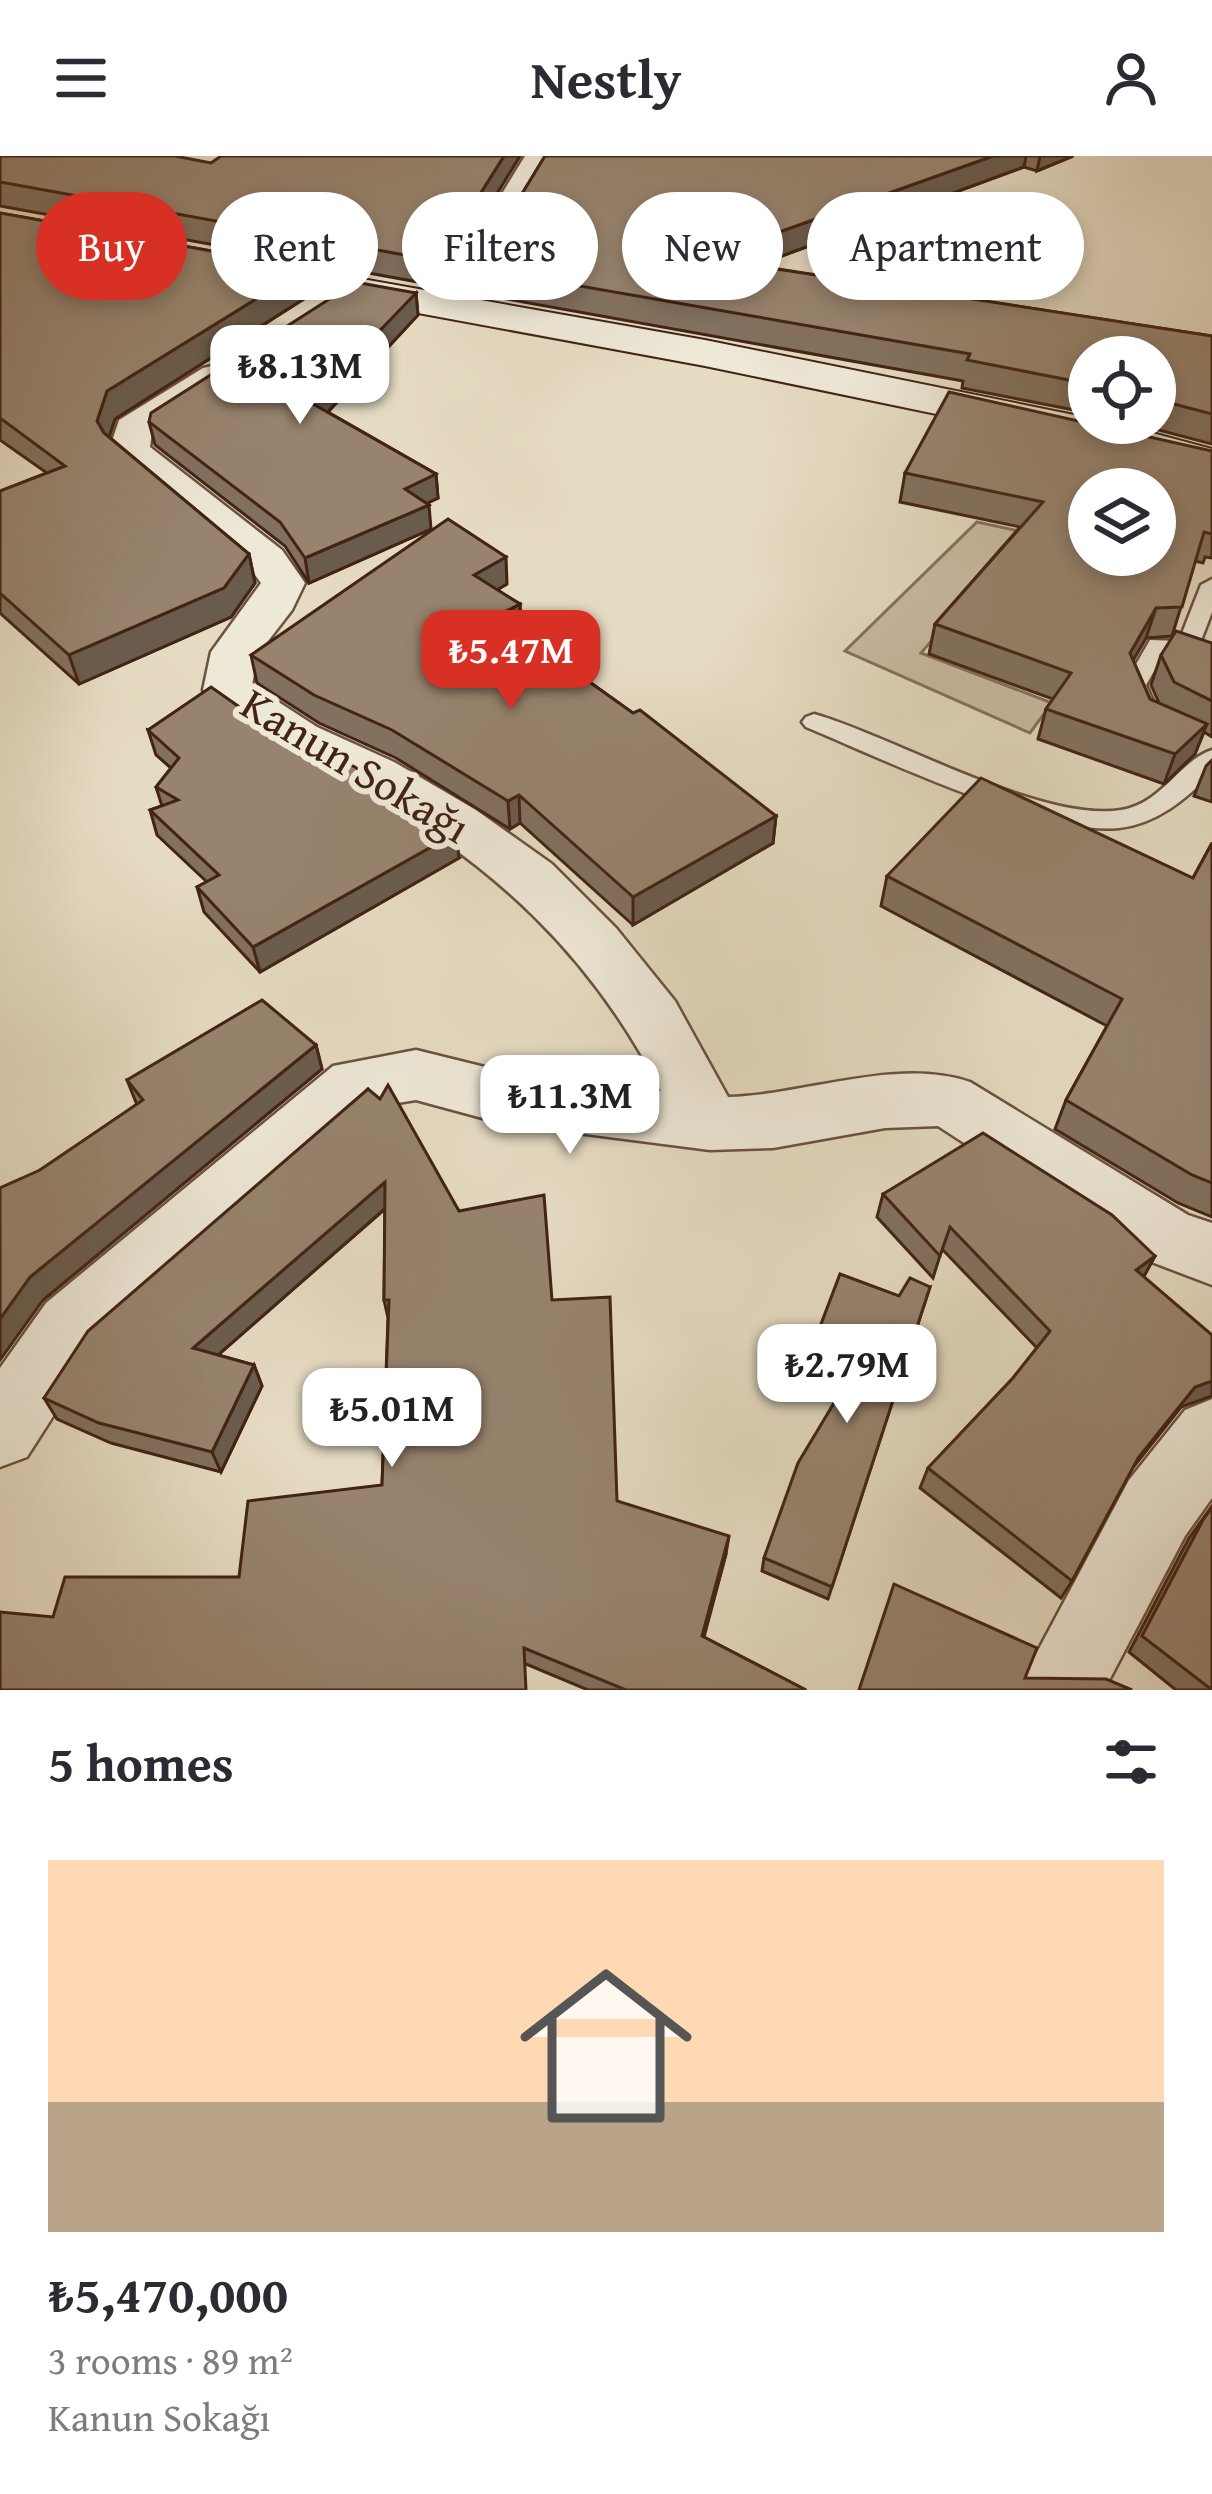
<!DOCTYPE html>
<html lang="en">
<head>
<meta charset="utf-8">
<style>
	body { margin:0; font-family:"Gentium Book Plus",serif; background:#f7f7f7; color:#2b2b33; height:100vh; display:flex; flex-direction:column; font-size:45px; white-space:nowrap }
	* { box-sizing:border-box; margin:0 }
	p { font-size:39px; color:#7c7c81 }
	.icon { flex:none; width:66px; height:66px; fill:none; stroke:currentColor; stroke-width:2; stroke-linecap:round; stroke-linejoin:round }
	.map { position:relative; height:1534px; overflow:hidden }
	.drawer { display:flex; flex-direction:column; background:#fff; flex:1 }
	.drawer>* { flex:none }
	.hud { position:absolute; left:36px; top:36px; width:1140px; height:108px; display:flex; gap:24px }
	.fabs { position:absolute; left:1068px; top:180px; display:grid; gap:24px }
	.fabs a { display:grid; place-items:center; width:108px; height:108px; border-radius:50%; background:#fff; box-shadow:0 6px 18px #0003; font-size:60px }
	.price { position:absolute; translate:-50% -102px; padding:0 27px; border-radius:24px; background:#fff; color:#222; font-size:39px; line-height:78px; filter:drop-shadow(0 3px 6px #0008) }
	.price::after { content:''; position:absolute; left:50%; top:72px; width:36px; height:27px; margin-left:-18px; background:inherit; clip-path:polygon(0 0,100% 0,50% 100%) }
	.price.current { background:#d93025; color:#fff }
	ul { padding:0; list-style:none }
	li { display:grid; align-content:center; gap:24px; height:636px; padding:0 48px }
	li+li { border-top:3px solid #e1e1e2 }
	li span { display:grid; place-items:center; height:372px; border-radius:0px; color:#555 }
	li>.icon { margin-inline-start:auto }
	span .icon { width:216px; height:216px; fill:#fffc; stroke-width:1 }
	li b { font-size:51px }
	h2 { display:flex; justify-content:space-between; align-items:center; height:144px; padding:0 48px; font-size:51px }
	.tag { padding:0 42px; border-radius:54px; background:#fff; box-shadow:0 6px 18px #0003; font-size:42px; line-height:108px }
	.tag.current { background:#d93025; color:#fff }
	header { display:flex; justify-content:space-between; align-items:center; height:156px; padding:0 48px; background:#fff; font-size:54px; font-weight:800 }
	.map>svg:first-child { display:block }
	.green { fill:#c9bca4; stroke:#86705c; stroke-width:3 }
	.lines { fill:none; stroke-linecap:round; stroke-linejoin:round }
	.lane-casing { stroke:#6b5140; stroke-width:5 }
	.street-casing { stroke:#6b5140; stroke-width:5 }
	.secondary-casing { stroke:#422314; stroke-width:4 }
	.lane { fill:#eee8d7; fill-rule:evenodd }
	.street { fill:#eee8d7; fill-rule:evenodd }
	.secondary { fill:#eee8d7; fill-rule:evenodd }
	.wall { fill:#82715f; stroke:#422314; stroke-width:3 }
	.shaded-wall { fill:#6a5c4d; stroke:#422314; stroke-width:3 }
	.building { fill:#97836e; stroke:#422314; stroke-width:3; fill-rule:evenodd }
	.labels { text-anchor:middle; stroke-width:12; stroke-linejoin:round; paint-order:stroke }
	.street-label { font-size:45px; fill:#422314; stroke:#eee8d7 }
</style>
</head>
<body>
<header><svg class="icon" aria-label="menu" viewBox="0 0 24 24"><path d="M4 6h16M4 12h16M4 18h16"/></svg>Nestly<svg class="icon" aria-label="person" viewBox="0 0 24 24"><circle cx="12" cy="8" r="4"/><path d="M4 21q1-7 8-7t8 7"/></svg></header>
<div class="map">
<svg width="1212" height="1534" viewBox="0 0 1212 1534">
	<rect width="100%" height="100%" fill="#e5dbc2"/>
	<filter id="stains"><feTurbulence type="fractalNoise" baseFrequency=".00167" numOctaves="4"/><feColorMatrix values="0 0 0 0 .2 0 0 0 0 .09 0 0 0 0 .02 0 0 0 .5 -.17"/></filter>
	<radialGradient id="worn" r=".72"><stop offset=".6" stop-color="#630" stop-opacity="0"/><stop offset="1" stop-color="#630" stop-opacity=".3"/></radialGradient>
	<!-- green -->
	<polygon class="green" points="977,366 1062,384 984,423 921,497 1052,547 1030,577 845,495"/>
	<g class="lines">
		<!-- lane casing -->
		<g class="lane-casing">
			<g id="lane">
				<polygon points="172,0 244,0 211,8"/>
				<polygon points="1212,423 1212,456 1200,487 1212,488 1212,502 1165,496 1146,529 1156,552 1152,557 1136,557 1124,529 1150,484 1179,485 1201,429"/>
				<path d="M814 558C895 581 1041 667 1121 654 1162 648 1180 604 1212 594V617C1187 642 1157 668 1119 672 1042 680 881 602 806 571L802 566 806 561Z"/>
			</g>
		</g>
		<!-- street casing -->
		<g class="street-casing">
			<g id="street">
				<polygon points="525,0 555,0 462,157 438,157 433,150"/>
				<path d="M216 209 229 212 235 220 229 228 152 277 150 291 282 394 305 427 292 454 258 498 252 529 317 571 394 606 476 654 552 708 616 772 675 845 728 941C805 939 896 901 970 926L1188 1059 1212 1067V1129L1141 1102 938 970 885 972 773 992 710 994 501 967 416 944 372 951 96 1193 27 1301 0 1311V1212L46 1147 333 910 416 894 501 915 661 935C592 799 493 708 361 632 337 618 311 609 286 597 259 583 235 562 210 545L203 534 211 496 261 427 250 412 109 294 119 264 203 212Z"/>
				<polygon points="1212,1243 1212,1342 1185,1380 1104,1534 1017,1534 1129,1324 1185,1254"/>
			</g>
		</g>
		<!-- secondary casing -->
		<g class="secondary-casing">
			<polygon id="secondary" points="221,98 705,184 1089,262 1089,267 1115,267 1212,293 1212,321 1109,294 705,210 207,118 202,110 207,102"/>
		</g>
		<!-- lane -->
		<use href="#lane" class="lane"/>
		<!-- street -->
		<use href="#street" class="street"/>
		<!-- secondary -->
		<use href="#secondary" class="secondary"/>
	</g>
	<!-- wall -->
	<g class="wall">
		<polygon points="0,0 211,7 520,0 440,130 0,50"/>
		<polygon points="545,0 1073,0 1037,15 1024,11 755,110 1212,180 1212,288 1132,267 1155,267 1155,201 1089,201 1089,257 962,232 963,225 479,138 477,112"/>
		<polygon points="0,57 306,112 310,139 115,263 109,281 249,398 255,427 231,461 79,528 0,457 0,335 47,317 0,284"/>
		<polygon points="416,137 418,159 328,256 436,318 438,342 427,347 431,373 309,427 285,390 155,289 149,266"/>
		<polygon points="1212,295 1212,402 1205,401 1203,407 1195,405 1172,480 1146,482 1133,504 1150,543 1159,547 1151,529 1161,499 1212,487 1212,581 1204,576 1195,598 1164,628 1038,583 1046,553 1053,543 929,498 935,468 1020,371 900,346 905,317"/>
		<polygon points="507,428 497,434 520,448 520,476 776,660 773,687 633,769 520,667 510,673 396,602 319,567 257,527 251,499"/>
		<polygon points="148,574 459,702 260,816 204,756 197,731 207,726 157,679 150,654 162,650 156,631 171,612 156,599"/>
		<polygon points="1212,604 1212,646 1194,640 1206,610"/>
		<polygon points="1212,687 1212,1061 1178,1047 1055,973 1066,944 1107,870 881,750 887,720 1193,722"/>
		<polygon points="316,889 322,913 43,1144 40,1014 137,949 127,924"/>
		<polygon points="368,933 459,1055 552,1144 617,1345 726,1398 704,1481 806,1534 588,1534 526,1508 53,1461 239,1421 382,1329 388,1162 384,1144 385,1053 218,1199 254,1209 262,1230 221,1316 111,1287 57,1263 44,1242"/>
		<polygon points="883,1038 1155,1100 1144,1120 1181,1251 1131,1314 1072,1425 1061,1442 920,1332 928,1312 1013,1222 1037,1192 942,1093 933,1122 877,1061"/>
		<polygon points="930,1131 828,1443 762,1415 764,1402 853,1215 812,1199 815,1184 899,1140"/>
		<polygon points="1212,1350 1212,1534 1176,1534 1129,1496 1189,1382"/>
	</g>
	<!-- shaded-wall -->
	<g class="shaded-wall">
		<polygon points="504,0 520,0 440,130 438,105"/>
		<polygon points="993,0 1026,0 1024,11 705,128 706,102"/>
		<polygon points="1040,0 1073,0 1037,15"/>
		<polygon points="306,112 310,139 115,263 105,293 97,265 107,235"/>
		<polygon points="416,137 418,159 323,261 306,244"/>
		<polygon points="436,318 438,342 407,357 405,333"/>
		<polygon points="429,349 431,373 309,427 305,402"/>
		<polygon points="249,398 255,427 231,461 79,528 69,499"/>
		<polygon points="506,401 507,428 476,446 474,419"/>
		<polygon points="520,448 521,475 499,487 497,460"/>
		<polygon points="1156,452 1146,482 1120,527 1130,497"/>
		<polygon points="1207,568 1195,598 1164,628 1175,598"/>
		<polygon points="519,639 520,667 510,673 508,645"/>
		<polygon points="776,660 773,687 633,769 633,741"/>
		<polygon points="456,677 459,702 260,816 253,791"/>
		<polygon points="316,889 322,913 43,1144 0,1204 0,1163 30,1121"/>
		<polygon points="385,1026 389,1049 202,1213 193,1192"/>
		<polygon points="1155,1100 1143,1122 1136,1114"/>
		<polygon points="254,1209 262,1230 221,1316 212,1296"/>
		<polygon points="1212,1225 1212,1240 1181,1251 1125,1321 1138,1302 1195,1231"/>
		<polygon points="729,1380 726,1398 699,1497 702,1480"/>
	</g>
	<!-- building -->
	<g class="building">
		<polygon points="0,0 175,0 211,7 221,0 504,0 438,105 0,26"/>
		<polygon points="545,0 993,0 706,102 1212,180 1212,258 1155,243 1155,201 1089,201 1089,228 967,204 970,198 477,112"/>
		<polygon points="0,57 306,112 107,235 97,265 104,277 249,398 224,432 69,499 0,437 0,335 65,310 0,262"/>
		<polygon points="349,125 416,137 319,238 306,244 436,318 405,333 429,349 305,402 280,366 149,266 151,257 342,135"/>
		<path d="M949 236 1212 295V378L1204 376 1182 451 1156 452 1130 497 1150 543 1207 568 1175 598 1046 553 1071 517 935 468 1043 346 905 317ZM1089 333H1155V399H1089Z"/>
		<polygon points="448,363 506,401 474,419 520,448 497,460 633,557 640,554 776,660 633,741 519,639 508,645 392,574 314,539 251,499"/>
		<polygon points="1176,475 1212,487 1212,545 1174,526 1161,499"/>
		<polygon points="211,531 268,571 355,611 456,677 253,791 197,731 219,719 150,654 178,644 156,631 179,602 148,574"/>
		<polygon points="981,622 1193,722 1212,687 1212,1027 1192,1019 1066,944 1122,843 887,720"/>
		<polygon points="262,844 316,889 30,1121 0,1163 0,1032 40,1014 143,944 127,924"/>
		<polygon points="388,929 459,1055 544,1039 552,1144 610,1141 617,1345 729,1380 702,1480 806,1534 626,1534 524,1492 526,1534 0,1534 0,1456 53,1461 65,1421 239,1421 248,1345 382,1329 389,1144 384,1144 385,1026 193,1192 254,1209 212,1296 99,1267 44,1242 88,1175 368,933 380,943"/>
		<polygon points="983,977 1112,1059 1155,1100 1136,1114 1212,1179 1212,1225 1195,1231 1138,1302 1072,1425 928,1312 1013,1222 1050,1175 950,1071 940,1100 883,1038"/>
		<polygon points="840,1118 899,1140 910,1122 930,1131 832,1431 764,1402 798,1307 861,1202 815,1184"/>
		<polygon points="1212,1351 1212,1534 1142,1480 1203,1364"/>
		<polygon points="894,1428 1037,1492 1025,1522 1106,1523 1132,1534 859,1534"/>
	</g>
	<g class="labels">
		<!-- street labels -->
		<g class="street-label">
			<text transform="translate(356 609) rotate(31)" y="16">Kanun Sokağı</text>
		</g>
	</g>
	<rect width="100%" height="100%" filter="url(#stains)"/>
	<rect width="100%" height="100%" fill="url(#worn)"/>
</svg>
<div class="fabs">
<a><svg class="icon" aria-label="locate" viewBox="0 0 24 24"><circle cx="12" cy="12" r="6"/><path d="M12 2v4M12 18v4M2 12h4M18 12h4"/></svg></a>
<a><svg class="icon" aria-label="layers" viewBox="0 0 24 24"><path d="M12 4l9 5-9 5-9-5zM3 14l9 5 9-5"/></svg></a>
</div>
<b class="price" style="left:300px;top:271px">₺8.13M</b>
<b class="price current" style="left:511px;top:556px">₺5.47M</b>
<b class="price" style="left:570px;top:1001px">₺11.3M</b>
<b class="price" style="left:847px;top:1270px">₺2.79M</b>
<b class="price" style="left:392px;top:1314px">₺5.01M</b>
<div class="hud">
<a class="tag current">Buy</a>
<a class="tag">Rent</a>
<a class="tag">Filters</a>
<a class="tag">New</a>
<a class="tag">Apartment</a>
</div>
</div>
<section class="drawer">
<h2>5 homes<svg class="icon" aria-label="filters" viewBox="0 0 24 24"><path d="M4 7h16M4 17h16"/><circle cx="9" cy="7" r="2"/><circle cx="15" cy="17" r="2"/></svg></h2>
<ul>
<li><span style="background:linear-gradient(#ffd9b3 65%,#b9a48a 0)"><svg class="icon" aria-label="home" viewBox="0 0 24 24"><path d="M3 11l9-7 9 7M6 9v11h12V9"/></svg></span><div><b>₺5,470,000</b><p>3 rooms · 89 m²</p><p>Kanun Sokağı</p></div></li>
</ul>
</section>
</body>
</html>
